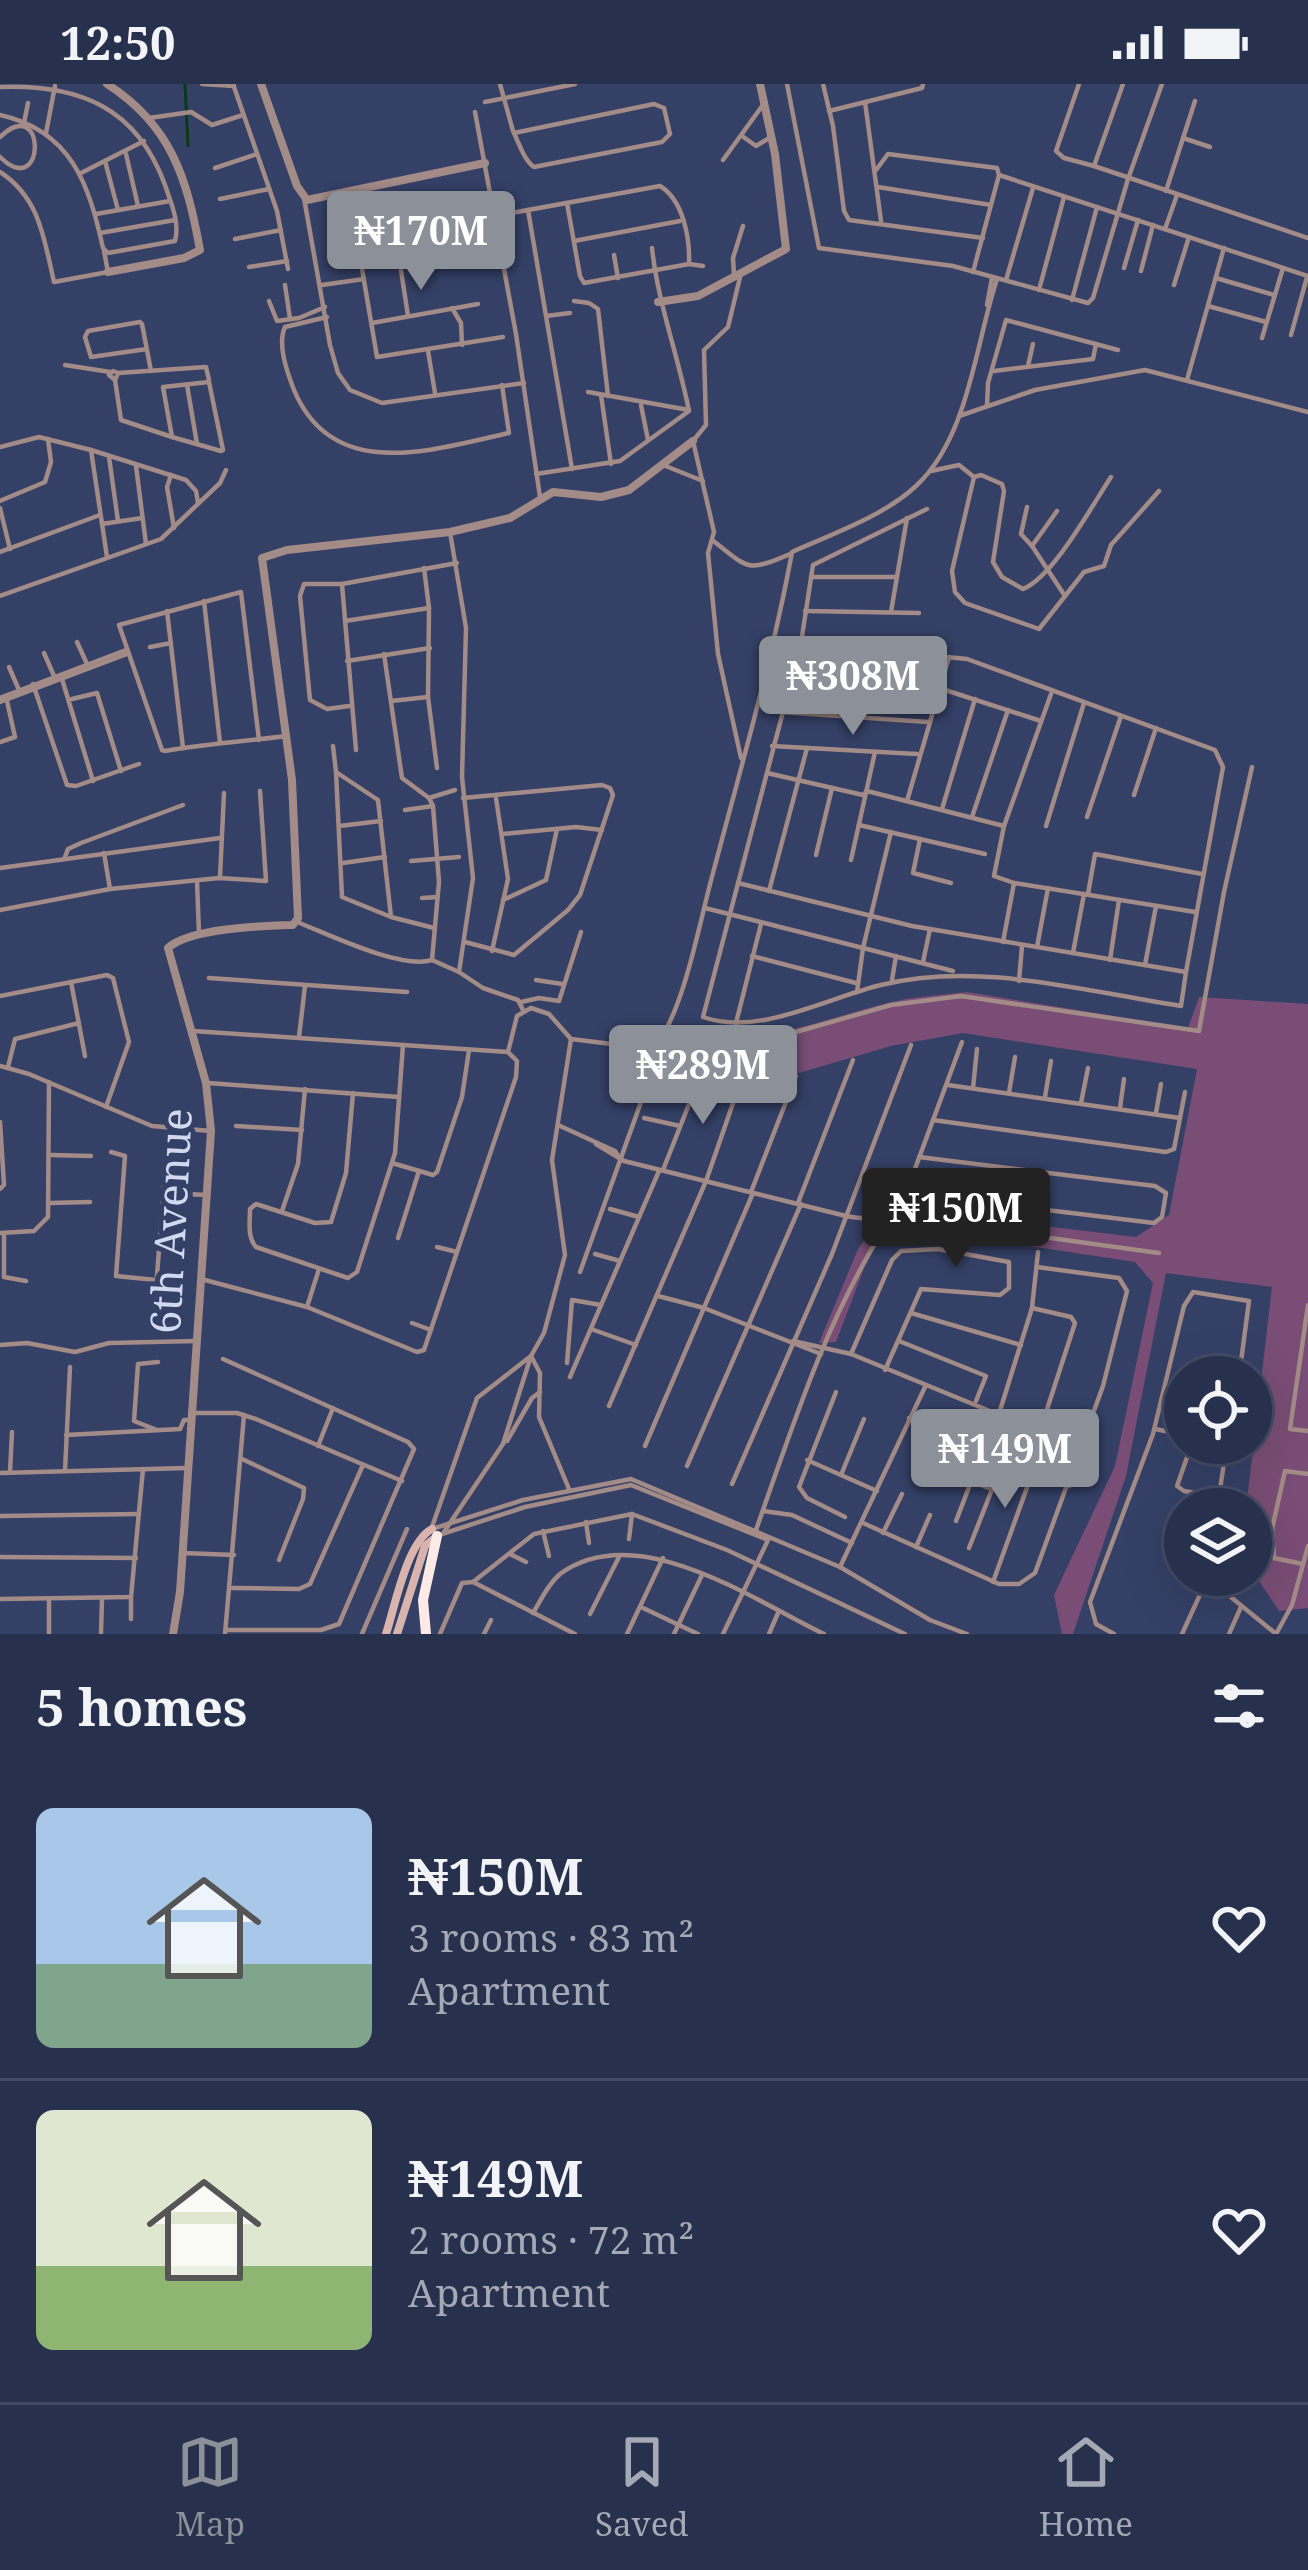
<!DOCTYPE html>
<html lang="en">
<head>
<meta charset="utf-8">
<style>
	body { margin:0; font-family:"Noto Serif",serif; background:#333c56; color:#f1f3f6; height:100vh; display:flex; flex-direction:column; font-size:45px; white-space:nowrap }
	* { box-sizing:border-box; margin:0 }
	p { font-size:39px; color:#a4a9b5 }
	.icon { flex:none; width:66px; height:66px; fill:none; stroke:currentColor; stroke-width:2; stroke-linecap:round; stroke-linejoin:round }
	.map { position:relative; height:1550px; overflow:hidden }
	.panel { display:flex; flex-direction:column; background:#27304c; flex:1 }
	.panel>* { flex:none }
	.tools { position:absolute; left:1164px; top:1272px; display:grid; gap:24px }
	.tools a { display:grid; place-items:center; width:108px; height:108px; border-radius:50%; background:#27304c; box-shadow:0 12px 48px #0002,0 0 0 3px #434b64; font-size:60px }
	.price { position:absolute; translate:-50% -102px; padding:0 27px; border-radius:12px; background:#8c9099; color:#fff; font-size:39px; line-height:78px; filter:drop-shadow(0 3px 6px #0008) }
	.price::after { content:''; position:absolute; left:50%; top:72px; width:36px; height:27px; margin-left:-18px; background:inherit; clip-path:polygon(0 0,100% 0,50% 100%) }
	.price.current { background:#222; color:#fff }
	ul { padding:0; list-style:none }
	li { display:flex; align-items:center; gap:36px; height:300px; padding:0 36px }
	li+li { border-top:3px solid #434b64 }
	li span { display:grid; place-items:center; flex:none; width:336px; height:240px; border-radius:18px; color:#555 }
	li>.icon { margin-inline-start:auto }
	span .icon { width:144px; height:144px; fill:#fffc; stroke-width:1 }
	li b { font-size:51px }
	h2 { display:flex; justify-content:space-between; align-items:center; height:144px; padding:0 36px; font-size:51px }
	.status { display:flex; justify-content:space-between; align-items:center; height:84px; padding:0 60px; background:#27304c; direction:ltr }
	.status svg { height:33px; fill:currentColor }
	.dock { display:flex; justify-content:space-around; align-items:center; height:168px; border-top:3px solid #434b64; background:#27304c; font-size:33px; color:#a4a9b5 }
	.dock a { display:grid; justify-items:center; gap:6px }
	.dock .current { color:#8c9099 }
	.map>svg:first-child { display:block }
	.green { fill:#794d75 }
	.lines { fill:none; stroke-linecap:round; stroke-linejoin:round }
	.stream { stroke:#053b18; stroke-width:3 }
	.minor { stroke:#a38b87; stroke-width:4.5 }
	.tertiary { stroke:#a38b87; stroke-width:8 }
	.secondary { stroke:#d9b3ad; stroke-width:8 }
	.trunk { stroke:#fdeae6; stroke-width:10 }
	.labels { text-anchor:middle; stroke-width:10; stroke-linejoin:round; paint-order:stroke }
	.street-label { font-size:42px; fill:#d0d9f0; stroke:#344066 }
</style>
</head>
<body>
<div class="status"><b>12:50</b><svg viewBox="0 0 49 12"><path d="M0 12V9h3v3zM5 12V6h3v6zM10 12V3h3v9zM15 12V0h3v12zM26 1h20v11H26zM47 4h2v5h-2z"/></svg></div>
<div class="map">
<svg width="1308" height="1550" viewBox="0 0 1308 1550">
	<rect width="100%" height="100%" fill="#344066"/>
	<!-- green -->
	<path class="green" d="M967 908 1188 944 1199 913 1308 920V1524L1279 1527 1251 1485V1425H1246L1272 1203 1166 1189 1126 1392 1073 1550H1062L1054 1511 1115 1382 1153 1199 1135 1178 902 1143 871 1166 836 1258 819 1259 858 1165 876 1140 910 1126 1136 1153 1169 1131 1197 985 963 949 891 962 758 1001 650 987 672 947C754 967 814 937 892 918 917 912 943 911 967 908Z"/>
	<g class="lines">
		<!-- stream -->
		<polyline class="stream" points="185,0 188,62"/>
		<!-- minor -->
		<g class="minor">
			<polyline points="202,0 234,2"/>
			<polyline points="233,0 277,127 288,185"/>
			<path d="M500 0 513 47C519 59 524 76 534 83L662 58 670 50 664 24 654 20 514 49"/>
			<polyline points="787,0 819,164 953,182 1088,219 1093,214 1128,95 1162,0"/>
			<polyline points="823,0 833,42 844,127 849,136 983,154"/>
			<polyline points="1079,0 1056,67 1064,74 1094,82"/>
			<polyline points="1123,0 1094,82 1308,154"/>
			<path d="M0 3C80 0 137 24 165 101 171 119 180 138 175 157L108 169 103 164C89 101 72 47 0 31"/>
			<polyline points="485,18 575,0"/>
			<polyline points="865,18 881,137"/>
			<polyline points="829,27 922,4 923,0"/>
			<polyline points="475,28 516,250 540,413"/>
			<polyline points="149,34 191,28 212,41 243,31"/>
			<polyline points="24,39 28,19"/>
			<polyline points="46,49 55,2"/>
			<polyline points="742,52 756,62 771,53"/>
			<path d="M0 53C47 8 46 118 0 73"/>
			<polyline points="1183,54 1210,63"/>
			<polyline points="126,70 138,122"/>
			<polyline points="723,76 765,18"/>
			<polyline points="105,77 118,126"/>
			<polyline points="215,84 257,70"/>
			<polyline points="876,86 888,70 997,84 999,91"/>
			<path d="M0 88C40 114 44 155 54 198L108 188 104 167"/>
			<polyline points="81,89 144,57"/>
			<polyline points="878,103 991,121"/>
			<polyline points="1166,107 1195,17"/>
			<polyline points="304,114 330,261 338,289 350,306 382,319 524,299"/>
			<polyline points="390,114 408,232"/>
			<polyline points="220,115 269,105"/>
			<polyline points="567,119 580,192 584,199 689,180 703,182"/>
			<polyline points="351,120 377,273 503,253"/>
			<polyline points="528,126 572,385"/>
			<polyline points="96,130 170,117"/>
			<path d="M495 132 660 102C683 116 690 153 689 180"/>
			<polyline points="1165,145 1177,111"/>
			<polyline points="100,149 175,136"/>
			<polyline points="235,155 281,146"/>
			<polyline points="574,157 680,137"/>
			<polyline points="614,171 618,194"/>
			<polyline points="249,183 287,177"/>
			<polyline points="1124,184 1138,136"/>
			<polyline points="1141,187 1153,141"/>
			<polyline points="973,188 999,91 1308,192"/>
			<polyline points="734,191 733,174 743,142"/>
			<polyline points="1216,194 1274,211"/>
			<polyline points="1006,196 1033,104"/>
			<polyline points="285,201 290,235"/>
			<polyline points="322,201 364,195"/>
			<polyline points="1174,201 1189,153"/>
			<polyline points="1039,206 1064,113"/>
			<polyline points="1072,216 1097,123"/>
			<polyline points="269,217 277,237 299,234 325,223"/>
			<polyline points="574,217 589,219 598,225 608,312"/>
			<polyline points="987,221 992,194"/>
			<polyline points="1208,222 1266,238"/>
			<polyline points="452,224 461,239 462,261"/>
			<polyline points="546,232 570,229"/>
			<path d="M327 233 285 243C277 260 287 288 294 306 333 399 432 366 509 349L502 301"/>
			<polyline points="372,239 478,220"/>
			<polyline points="1291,251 1307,193"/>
			<polyline points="1262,254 1283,184"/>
			<polyline points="147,265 91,273 85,253 88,247 140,238 142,240 151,287"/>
			<polyline points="428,267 435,309"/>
			<polyline points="65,281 110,288"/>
			<polyline points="1028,282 1033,260"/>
			<polygon points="113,287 118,289 115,296 109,291"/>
			<polyline points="994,287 1093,275 1096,260"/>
			<polyline points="118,289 206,283 209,296"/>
			<polyline points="115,296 121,336 172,353"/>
			<polyline points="1187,296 1224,164"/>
			<polygon points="209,298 223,366 221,367 172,353 163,303"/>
			<polyline points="187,301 197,360"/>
			<polyline points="588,308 689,326"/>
			<polyline points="601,311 611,380"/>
			<polyline points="641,321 648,356"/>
			<polyline points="987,322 988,299 1006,236 1118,266"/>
			<polyline points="959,332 1035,306 1145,286 1308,328"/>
			<polyline points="0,363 39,353 91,366"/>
			<polyline points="109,373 118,437"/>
			<polyline points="663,381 703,397"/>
			<polyline points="136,382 146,460"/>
			<polyline points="931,387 959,381 974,393 952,487 955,508 965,519 1039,545 1084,488 1104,482 1111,461 1159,407"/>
			<path d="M536 390 620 377 689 327C678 271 658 220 652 164"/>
			<polyline points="171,391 167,403 174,444"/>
			<path d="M974 393 981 391 1002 400 1004 407 993 478 1002 493 1023 505C1054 492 1091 423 1111 393"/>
			<polyline points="0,417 45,398 51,378 48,355"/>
			<polyline points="1027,423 1021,450 1032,462"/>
			<polyline points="0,424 10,465"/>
			<path d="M927 425 813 481 801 559 703 933C758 953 826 914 881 901 979 877 1083 907 1181 922L1186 888"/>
			<polyline points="1057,427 1032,462 1065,512"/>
			<polyline points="102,440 142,434"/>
			<polyline points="450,448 466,544 462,693 473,794 459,888 483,904 518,916 523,926"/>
			<path d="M712 456C748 483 745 490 790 470"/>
			<polyline points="0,468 100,431"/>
			<polyline points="107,473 91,366 186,396 196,407 198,419"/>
			<polyline points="424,484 429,524 428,613 437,684"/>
			<polyline points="811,493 895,493"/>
			<polyline points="342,500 304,500 300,512 310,616 327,625 349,622"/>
			<polyline points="0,512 161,455 220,399 226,386"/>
			<polyline points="204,517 220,659"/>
			<polyline points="167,527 183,664"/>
			<polyline points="805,527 919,529"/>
			<polyline points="891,528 907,434"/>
			<polyline points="345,537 429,524"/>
			<polyline points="77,558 87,580"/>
			<polyline points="150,563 171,559"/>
			<polyline points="44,569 54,592"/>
			<polyline points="384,570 402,694 429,714 433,722 439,798 432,876 459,888"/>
			<polyline points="347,577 430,564"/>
			<polyline points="9,583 19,606"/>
			<polyline points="790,594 942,605 1041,637"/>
			<polyline points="62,595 93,697"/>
			<polyline points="33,600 67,701 76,702 139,680"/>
			<polyline points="1051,610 1004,742 994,792 1014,799 1195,828"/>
			<polyline points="0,614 126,566"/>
			<polyline points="72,615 97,609 121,687"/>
			<polyline points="391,617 428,613"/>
			<polyline points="0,618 127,570"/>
			<polyline points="780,628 928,638"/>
			<path d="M259 656 241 508 119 541 162 666 165 667C205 660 246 657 287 652"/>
			<polyline points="0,658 15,653 7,617"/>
			<polyline points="333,662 336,688"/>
			<polyline points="772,662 917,670"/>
			<polyline points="356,666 342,500 457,479"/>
			<polyline points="741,674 718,570 708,469 714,448 693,357 706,341 704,266 728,243 741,189"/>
			<polyline points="767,689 863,711 867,707 1004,742"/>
			<polyline points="1134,711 1156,644"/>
			<polyline points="429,714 455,706"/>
			<polyline points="463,714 602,701 610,704 613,711 580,811 568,826 514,871 465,858"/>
			<polyline points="907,717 949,573"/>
			<polyline points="942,725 975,615"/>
			<polyline points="405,726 433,722"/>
			<polyline points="972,733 1008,626"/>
			<polyline points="1087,733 1121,632"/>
			<polyline points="859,741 985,770"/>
			<polyline points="339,742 381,737"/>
			<polyline points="1046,742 1084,619"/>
			<polyline points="502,750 576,743 602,746"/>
			<polyline points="920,755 913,789 951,799"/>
			<polyline points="104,769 110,805"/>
			<polyline points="816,771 832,704"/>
			<polyline points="65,773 68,765 81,759 183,721"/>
			<polyline points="851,776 875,668"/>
			<polyline points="411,777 459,773"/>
			<polyline points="343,779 385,773"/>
			<polyline points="0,784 220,754"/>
			<polyline points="220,793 224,709"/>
			<polyline points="197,797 199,850"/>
			<polyline points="738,799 912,842 1186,888 1223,683 1215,666 967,575 801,559"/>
			<polyline points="769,807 807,664"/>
			<polyline points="1088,810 1095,770 1202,790"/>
			<polyline points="422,814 438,813"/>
			<polyline points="503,816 546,796 557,745"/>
			<polyline points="705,824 863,864 891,748"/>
			<polyline points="0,826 110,805 219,794 266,797 260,707"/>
			<polyline points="391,833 378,716 336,688 342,813 391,833 434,844"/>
			<path d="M297 838C328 850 401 886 432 876"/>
			<polyline points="1003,858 1014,799"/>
			<polyline points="1037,863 1048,804"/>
			<polyline points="492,867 508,795 496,714"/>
			<polyline points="1073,869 1084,810"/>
			<polyline points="752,872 856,899"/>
			<polyline points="1110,876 1119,816"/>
			<polyline points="923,878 930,845"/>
			<polyline points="1145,881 1156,822"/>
			<polyline points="209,894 407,908"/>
			<polyline points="536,896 562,900"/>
			<polyline points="892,896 896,872"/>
			<polyline points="1019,897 1022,862"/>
			<polyline points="71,898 85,972"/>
			<polyline points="857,908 863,864 953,887"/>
			<polyline points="0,912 107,891 113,894 129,958 106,1023"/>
			<polyline points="521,918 539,914 559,917 581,848"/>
			<polyline points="736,939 761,840"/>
			<polyline points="193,947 508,968"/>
			<polyline points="664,950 696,957 757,959 891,921 961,912 1199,947 1224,808 1252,683"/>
			<polyline points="299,953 305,902"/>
			<polyline points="0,982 29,990 152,1042 211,1047"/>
			<polyline points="8,983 15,955 79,939"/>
			<polyline points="615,983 619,961"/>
			<polyline points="643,985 657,982 661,957"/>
			<polyline points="658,995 695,1005 663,1086"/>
			<polyline points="208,999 399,1013"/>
			<polyline points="948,1001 1180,1034"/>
			<polyline points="973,1004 977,965"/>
			<path d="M353 1009 346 1089 331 1138 315 1139 256 1120 250 1125C250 1138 247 1153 256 1163L348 1194 357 1188 395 1069 403 961"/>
			<polyline points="1009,1009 1015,973"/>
			<polyline points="1045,1013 1051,977"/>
			<polyline points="1081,1019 1088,984"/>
			<polyline points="1120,1024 1124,995"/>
			<polyline points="1156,1029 1161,1000"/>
			<polyline points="644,1034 680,1042"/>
			<polyline points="933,1036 1166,1068 1174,1065 1185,1008"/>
			<polyline points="0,1038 4,1101 0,1105"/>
			<polyline points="558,1041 615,1067 620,1075"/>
			<polyline points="236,1042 302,1046"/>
			<path d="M596 1060 624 1077 846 1132C873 1137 893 1136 906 1109L962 958"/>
			<polyline points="111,1068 125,1072 116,1192 156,1196"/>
			<polyline points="51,1071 91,1072"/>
			<polyline points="392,1079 433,1091 437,1088 462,1013 469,966"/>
			<polyline points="751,1108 796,992"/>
			<polyline points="165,1109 207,1111"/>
			<polyline points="906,1109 1154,1139 1162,1133 1166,1109 1155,1102 919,1073"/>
			<polyline points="50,1119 90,1118"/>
			<polyline points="798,1119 853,976"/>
			<polyline points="610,1125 639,1133"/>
			<polyline points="282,1127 298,1080 305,1005"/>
			<polyline points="0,1149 34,1147 48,1133 49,998"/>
			<polyline points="4,1149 4,1193 26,1197"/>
			<polyline points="398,1154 419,1087"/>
			<polyline points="437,1163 457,1168"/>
			<polyline points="595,1170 620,1177"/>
			<polyline points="580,1188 650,993"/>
			<path d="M201 1195 307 1223 417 1268 424 1266 516 993 517 977 508 968 517 932 531 924 549 930 571 955 636 963 661 955C687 911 699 840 713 789 741 683 772 577 792 468 832 450 884 432 916 402 969 353 975 261 997 195"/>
			<polyline points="658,1212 704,1224 821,1270"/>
			<polyline points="155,1217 166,1076"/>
			<polyline points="1308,1221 1290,1345 1308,1347"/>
			<polyline points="307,1223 319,1185"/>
			<polyline points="1032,1224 1071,1233 1075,1239 1040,1347"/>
			<polyline points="911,1229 1021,1261"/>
			<polyline points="412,1239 431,1246"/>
			<polyline points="591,1245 636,1261"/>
			<polyline points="793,1257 851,1270 1082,1365"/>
			<polyline points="899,1257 986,1292 976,1317"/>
			<polyline points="0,1261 27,1259 75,1268 109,1259 196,1257"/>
			<polyline points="851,1270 892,1176 901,1167 938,1165 1009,1178 1009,1204 1000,1211 921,1205 885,1286"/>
			<polyline points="223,1275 408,1358 414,1365 339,1540 321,1546 226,1546"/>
			<polyline points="567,1279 572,1216 601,1221"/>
			<polyline points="570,1293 659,1087"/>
			<polyline points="1165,1305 1185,1309"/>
			<polyline points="836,1308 799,1403 807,1414 845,1433"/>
			<polyline points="609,1322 706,1097 739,1002"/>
			<polyline points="193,1329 237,1329 256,1335 402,1397"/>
			<polyline points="998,1333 1032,1224 1038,1168"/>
			<polyline points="909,1334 1069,1402"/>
			<polyline points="1155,1345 1185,1351"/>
			<polyline points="157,1346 134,1337 138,1280 158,1278"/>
			<polyline points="66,1351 180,1345 184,1336 190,1336"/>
			<polyline points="507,1357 532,1314 540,1308"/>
			<polyline points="1192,1359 1177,1402 1184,1407 1217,1413"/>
			<polyline points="318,1362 333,1324"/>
			<polyline points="645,1362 753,1109"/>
			<polyline points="242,1375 304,1404 303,1415 279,1476"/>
			<polyline points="807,1376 877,1407"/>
			<polyline points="928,1381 991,1405"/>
			<polyline points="687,1382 801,1120"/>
			<polyline points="65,1387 70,1283"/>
			<polyline points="10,1388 12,1348"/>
			<polyline points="0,1389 187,1384"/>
			<polyline points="841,1391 864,1335"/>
			<polyline points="732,1400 832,1170 911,961"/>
			<polyline points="569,1405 539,1333 540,1289 531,1272 544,1249 565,1171 552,1076 571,955"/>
			<polyline points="1217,1425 1227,1359"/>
			<polyline points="763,1427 792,1431 852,1459"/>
			<polyline points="0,1432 139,1430"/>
			<polyline points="956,1437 971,1398"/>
			<polyline points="586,1438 589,1459"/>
			<polyline points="863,1439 999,1500 1019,1500 1035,1489 1103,1302 1127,1207 1119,1194 1037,1183"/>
			<polyline points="432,1443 477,1314 531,1272"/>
			<polyline points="432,1445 523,1416 631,1395 840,1483 925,1303"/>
			<path d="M756 1446C792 1344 825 1239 882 1148L919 1136 1159 1169"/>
			<polyline points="543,1447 549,1472"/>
			<polyline points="444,1448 503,1360 531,1272"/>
			<polyline points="883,1449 902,1410"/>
			<polyline points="439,1451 525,1423 631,1401 768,1456 723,1550"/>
			<polyline points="629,1455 632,1430"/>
			<polyline points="916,1463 930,1431"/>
			<polyline points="969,1464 1004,1375"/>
			<polyline points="183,1469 234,1471"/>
			<polyline points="510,1470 526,1478"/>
			<polyline points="0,1473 136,1474"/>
			<polyline points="1303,1480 1274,1474 1272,1445 1285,1387 1308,1390"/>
			<polyline points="840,1483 930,1536 967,1550"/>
			<polyline points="1214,1491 1232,1514 1275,1549"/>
			<polyline points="473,1498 575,1550"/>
			<polyline points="993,1498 1033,1387"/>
			<polyline points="232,1504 299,1505 310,1500 363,1381"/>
			<polyline points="0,1515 131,1513 143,1385"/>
			<polyline points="643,1524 698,1550"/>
			<path d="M533 1529C541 1516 548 1500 560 1490 637 1434 753 1516 824 1550"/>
			<polyline points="590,1530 619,1473"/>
			<polyline points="131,1535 131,1513"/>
			<polyline points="49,1550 49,1515"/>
			<polyline points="101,1550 102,1515"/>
			<polyline points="225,1550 244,1331"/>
			<polyline points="362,1550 407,1445"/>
			<polyline points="440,1550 462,1499 473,1498 534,1450 632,1430 727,1466 905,1550"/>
			<polyline points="484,1550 491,1536"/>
			<polyline points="627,1550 663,1474"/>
			<polyline points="674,1550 702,1491"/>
			<polyline points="769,1550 778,1529"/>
			<polyline points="1114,1550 1096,1540 1090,1518 1153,1350 1184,1222 1193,1208 1249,1217 1239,1293"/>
			<polyline points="1182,1550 1209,1491"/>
			<polyline points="1229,1550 1241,1523"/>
			<polyline points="1276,1550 1292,1521 1308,1462"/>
		</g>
		<!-- tertiary -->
		<g class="tertiary">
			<path d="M107 0C171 41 187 94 200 166L184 174 108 188"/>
			<polyline points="261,0 297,102 307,116 485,79"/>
			<polyline points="658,218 698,212 786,165 775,70 760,0"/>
			<path d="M173 1550 180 1508 211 1047 206 999 168 864C190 844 262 842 293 841L298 834 292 696 262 474 287 466 450 448 510 434 553 408 601 413 629 406 693 357"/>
		</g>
		<!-- secondary -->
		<g class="secondary">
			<path d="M386 1550C395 1522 407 1458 432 1445"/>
			<polyline points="397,1550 425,1462 437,1452"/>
		</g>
		<!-- trunk -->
		<polyline class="trunk" points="426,1550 423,1516 437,1452"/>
	</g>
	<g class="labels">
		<!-- street labels -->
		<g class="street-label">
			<text transform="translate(171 1137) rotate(-87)" y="15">6th Avenue</text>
		</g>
	</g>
</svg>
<div class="tools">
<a><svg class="icon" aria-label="locate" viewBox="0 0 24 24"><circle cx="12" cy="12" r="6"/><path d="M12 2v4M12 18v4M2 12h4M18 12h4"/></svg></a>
<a><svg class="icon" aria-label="layers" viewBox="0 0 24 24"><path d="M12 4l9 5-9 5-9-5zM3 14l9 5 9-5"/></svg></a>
</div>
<b class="price" style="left:421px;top:209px">₦170M</b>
<b class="price" style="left:853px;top:654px">₦308M</b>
<b class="price" style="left:703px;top:1043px">₦289M</b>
<b class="price current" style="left:956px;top:1186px">₦150M</b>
<b class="price" style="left:1005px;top:1427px">₦149M</b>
</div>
<section class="panel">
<h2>5 homes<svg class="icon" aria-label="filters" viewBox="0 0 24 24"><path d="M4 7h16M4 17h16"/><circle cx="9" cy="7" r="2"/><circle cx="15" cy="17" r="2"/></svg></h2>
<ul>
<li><span style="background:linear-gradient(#a9c7e8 65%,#7fa58c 0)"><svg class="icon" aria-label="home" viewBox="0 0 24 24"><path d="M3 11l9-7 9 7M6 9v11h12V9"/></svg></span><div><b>₦150M</b><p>3 rooms · 83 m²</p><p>Apartment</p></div><svg class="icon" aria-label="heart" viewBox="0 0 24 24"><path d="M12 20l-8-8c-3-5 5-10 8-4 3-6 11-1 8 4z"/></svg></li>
<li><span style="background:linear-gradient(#dfe7d0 65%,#8fb573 0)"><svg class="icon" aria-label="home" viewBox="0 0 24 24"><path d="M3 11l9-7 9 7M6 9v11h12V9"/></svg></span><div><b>₦149M</b><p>2 rooms · 72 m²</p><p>Apartment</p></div><svg class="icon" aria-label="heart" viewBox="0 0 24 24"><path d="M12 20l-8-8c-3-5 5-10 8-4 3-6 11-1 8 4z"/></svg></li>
</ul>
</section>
<nav class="dock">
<a class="current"><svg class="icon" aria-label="map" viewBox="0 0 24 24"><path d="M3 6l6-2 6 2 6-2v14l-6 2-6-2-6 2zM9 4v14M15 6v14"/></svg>Map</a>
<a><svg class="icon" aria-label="saved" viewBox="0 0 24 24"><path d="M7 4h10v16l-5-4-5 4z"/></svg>Saved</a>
<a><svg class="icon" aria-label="home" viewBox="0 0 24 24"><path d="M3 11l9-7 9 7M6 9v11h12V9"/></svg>Home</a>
</nav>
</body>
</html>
